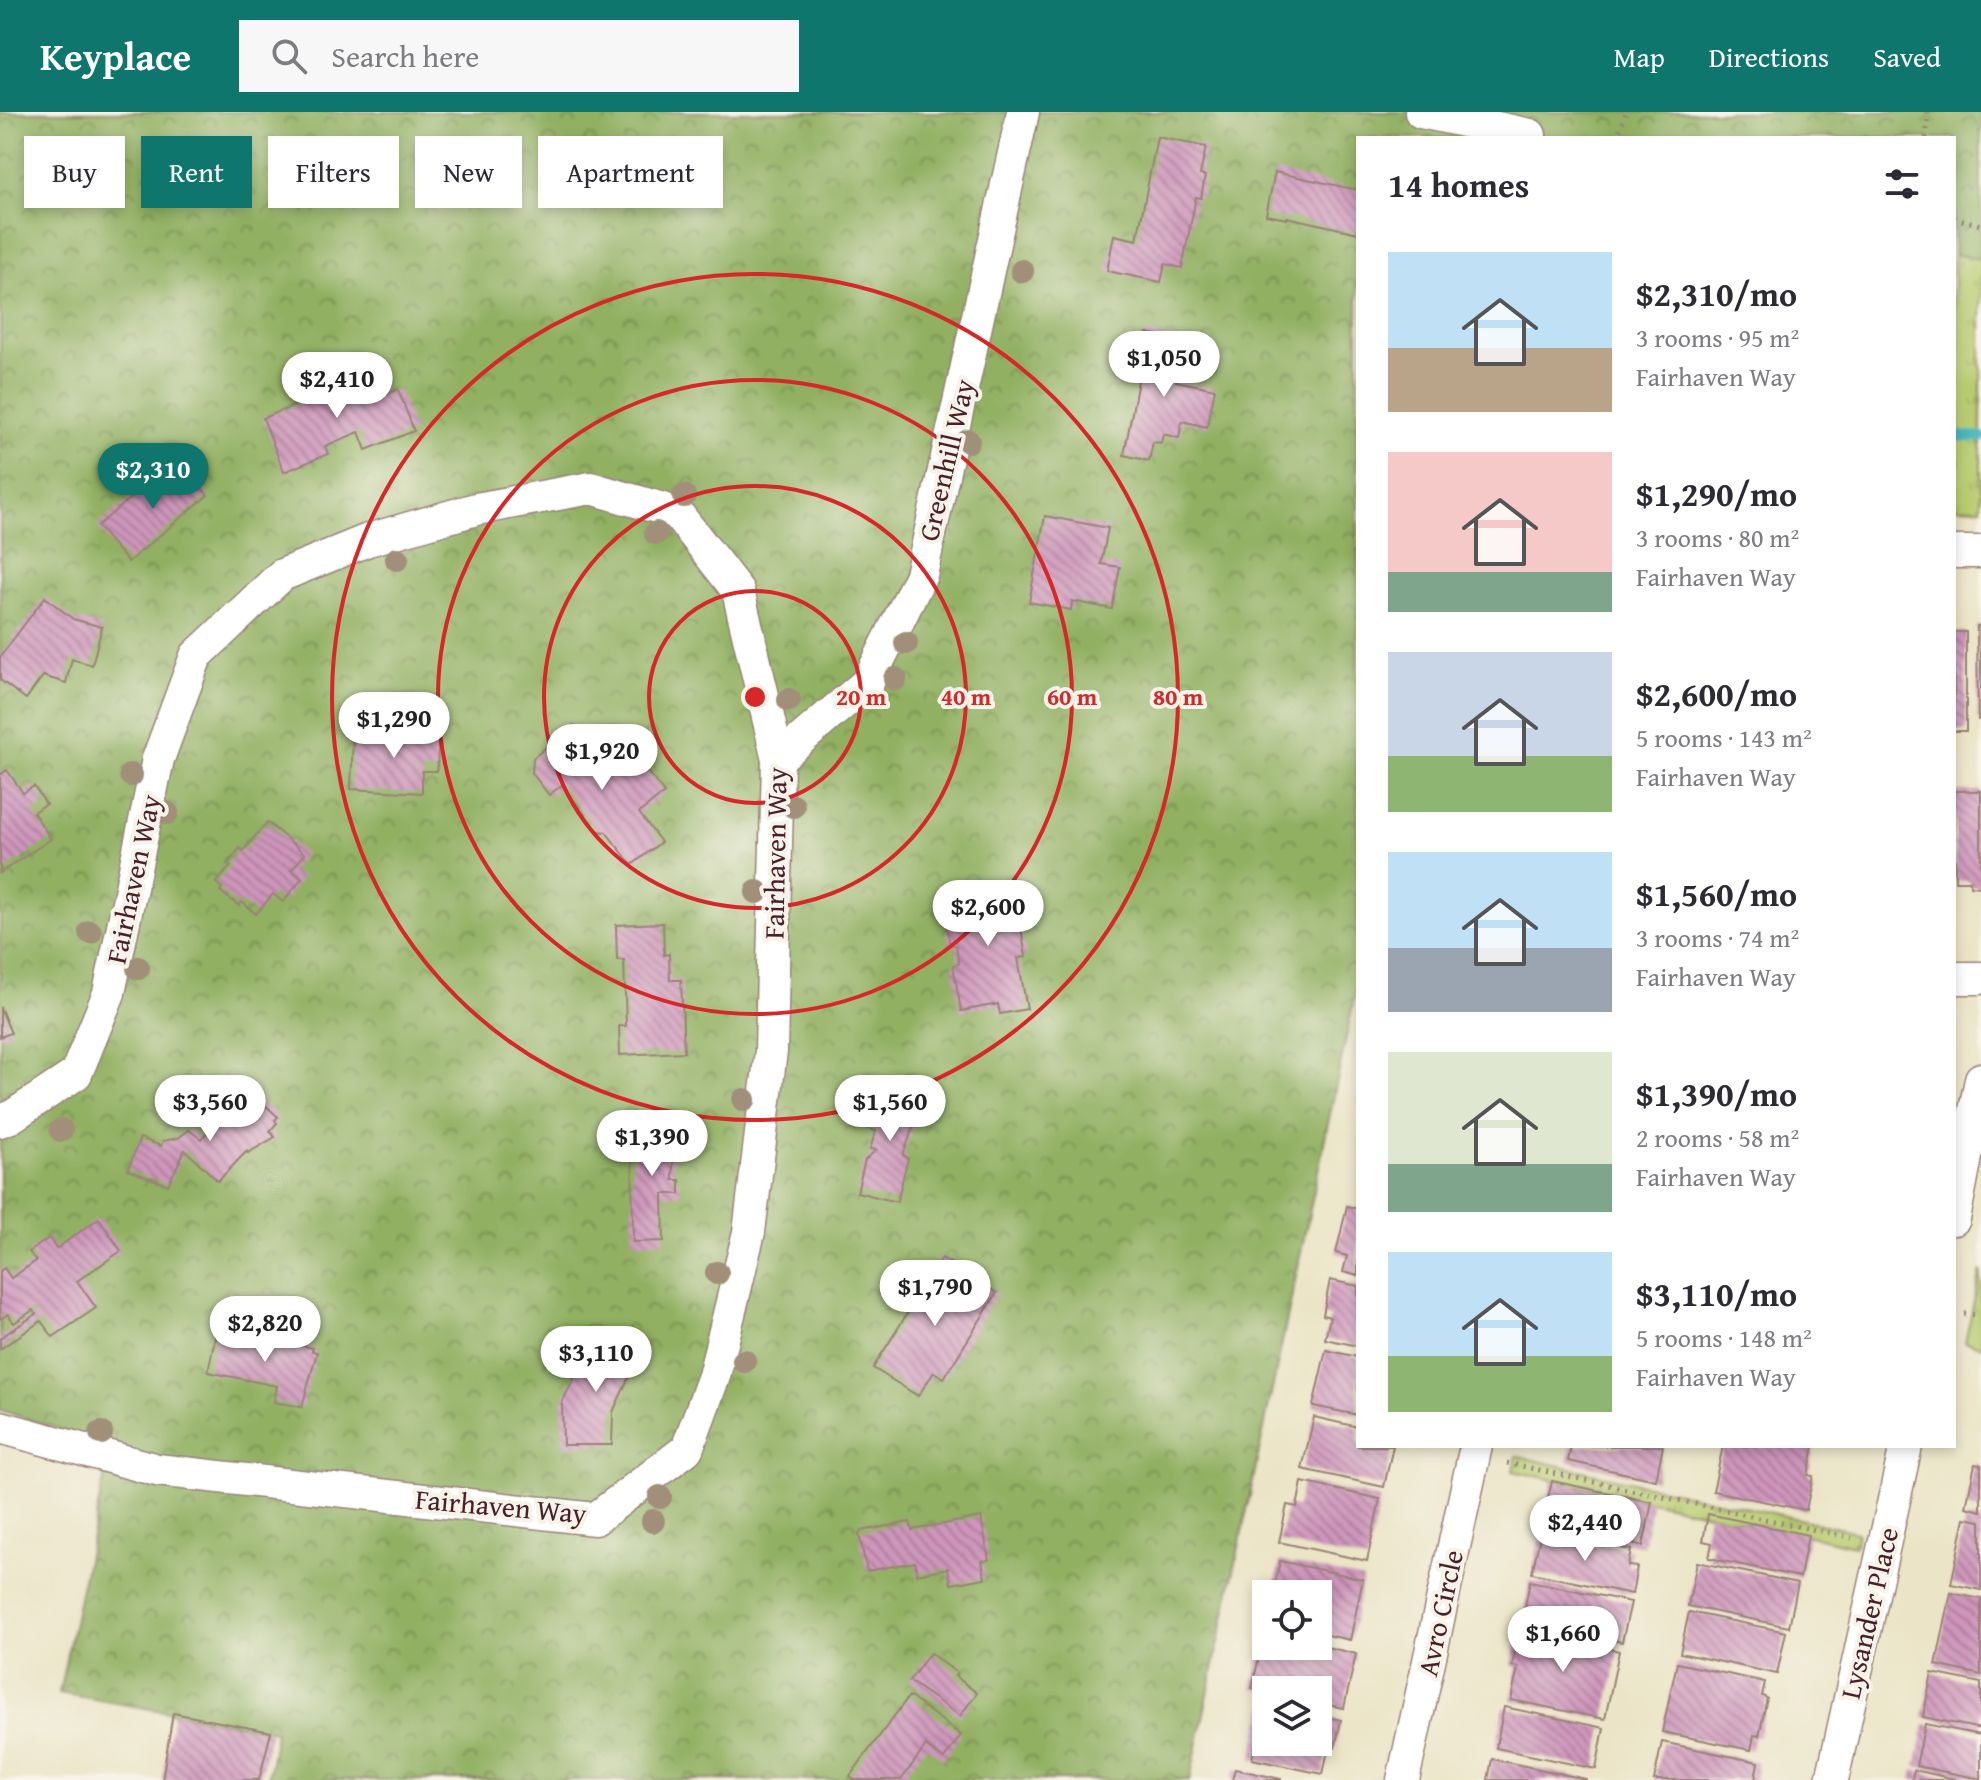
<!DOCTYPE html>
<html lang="en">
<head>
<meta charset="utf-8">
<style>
	body { margin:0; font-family:"Gentium Book Plus",serif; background:#f7f7f7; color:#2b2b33; height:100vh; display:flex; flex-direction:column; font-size:30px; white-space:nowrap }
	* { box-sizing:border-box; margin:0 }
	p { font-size:26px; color:#7c7c81 }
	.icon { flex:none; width:44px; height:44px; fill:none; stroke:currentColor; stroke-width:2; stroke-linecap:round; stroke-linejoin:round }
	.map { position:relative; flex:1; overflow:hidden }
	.drawer { position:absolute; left:1356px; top:24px; width:600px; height:1312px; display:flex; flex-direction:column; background:#fff; border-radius:0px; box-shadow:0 4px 12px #0003 }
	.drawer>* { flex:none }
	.top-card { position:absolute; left:24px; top:24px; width:760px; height:72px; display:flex; gap:16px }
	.buttons { position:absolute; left:1252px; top:1468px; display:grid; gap:16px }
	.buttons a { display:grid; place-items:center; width:80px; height:80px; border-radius:0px; background:#fff; box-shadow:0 4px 12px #0003; font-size:40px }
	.price { position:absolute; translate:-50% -68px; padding:0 18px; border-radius:28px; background:#fff; color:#222; font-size:26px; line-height:52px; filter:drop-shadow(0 2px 4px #0008) }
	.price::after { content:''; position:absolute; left:50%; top:48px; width:24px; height:18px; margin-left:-12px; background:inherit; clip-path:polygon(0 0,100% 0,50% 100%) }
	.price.active { background:#0f766e; color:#fff }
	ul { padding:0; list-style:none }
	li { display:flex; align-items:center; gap:24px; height:200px; padding:0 32px }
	li span { display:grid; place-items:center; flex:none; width:224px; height:160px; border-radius:0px; color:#555 }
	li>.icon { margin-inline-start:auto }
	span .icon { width:96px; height:96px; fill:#fffc; stroke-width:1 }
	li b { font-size:34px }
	h2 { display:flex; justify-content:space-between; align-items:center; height:96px; padding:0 32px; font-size:34px }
	.pill { padding:0 28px; border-radius:0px; background:#fff; box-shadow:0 4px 12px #0003; font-size:28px; line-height:72px }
	.pill.active { background:#0f766e; color:#fff }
	header { display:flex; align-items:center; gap:48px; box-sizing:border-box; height:112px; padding:0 40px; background:#0f766e; color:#fff }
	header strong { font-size:38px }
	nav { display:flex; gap:44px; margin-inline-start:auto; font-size:28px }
	.search { width:560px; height:72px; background:#f7f7f7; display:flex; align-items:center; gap:20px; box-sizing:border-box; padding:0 28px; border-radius:0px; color:#7c7c81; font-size:30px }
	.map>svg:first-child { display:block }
	.grass { fill:url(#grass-tufts); stroke:#80764e; stroke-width:2 }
	.forest { fill:url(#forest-crowns); stroke:#6e6846; stroke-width:2 }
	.park { fill:url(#park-crowns); stroke:#80764e; stroke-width:2 }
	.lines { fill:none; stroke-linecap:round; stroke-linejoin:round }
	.stream { stroke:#43b3bb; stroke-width:11 }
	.building { fill:url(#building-back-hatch) }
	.street-casing { stroke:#9a8278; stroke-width:35 }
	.path { stroke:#9a8278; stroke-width:5; stroke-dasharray:2 6; stroke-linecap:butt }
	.street { stroke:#fff; stroke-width:32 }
	.tree { fill:#a18f7a }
	.ring { fill:none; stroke:#d62828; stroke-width:4 }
	.labels { text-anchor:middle; stroke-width:8; stroke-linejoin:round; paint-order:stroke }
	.street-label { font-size:28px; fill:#4a1f2b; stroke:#f7f3e8 }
	.centre { fill:#d62828; stroke:#f7f3e8; stroke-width:4 }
	.ring-label { font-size:24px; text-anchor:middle; font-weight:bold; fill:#d62828; stroke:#f7f3e8; stroke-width:8; stroke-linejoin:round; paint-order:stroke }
</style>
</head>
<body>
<header>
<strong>Keyplace</strong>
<div class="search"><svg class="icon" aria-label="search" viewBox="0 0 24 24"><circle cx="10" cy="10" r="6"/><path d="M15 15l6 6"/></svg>Search here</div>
<nav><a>Map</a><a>Directions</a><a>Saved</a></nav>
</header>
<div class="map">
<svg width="1981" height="1668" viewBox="0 0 1981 1668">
	<defs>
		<pattern id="grass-tufts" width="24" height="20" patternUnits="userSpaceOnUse" patternTransform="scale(2)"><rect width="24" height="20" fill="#b7cc70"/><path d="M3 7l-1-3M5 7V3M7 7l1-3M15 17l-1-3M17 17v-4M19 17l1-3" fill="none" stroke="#9faf61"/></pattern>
		<pattern id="forest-crowns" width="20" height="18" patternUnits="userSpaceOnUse" patternTransform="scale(2)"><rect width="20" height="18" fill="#91b062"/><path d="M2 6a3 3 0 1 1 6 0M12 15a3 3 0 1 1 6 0" fill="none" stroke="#788f51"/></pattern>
		<pattern id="park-crowns" width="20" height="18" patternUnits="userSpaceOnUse" patternTransform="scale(2)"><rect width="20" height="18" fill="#b7cc70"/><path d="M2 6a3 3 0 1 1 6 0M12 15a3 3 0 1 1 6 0" fill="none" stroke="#9faf61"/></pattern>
		<pattern id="building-back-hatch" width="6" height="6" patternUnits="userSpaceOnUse" patternTransform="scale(2)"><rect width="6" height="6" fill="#ce96bb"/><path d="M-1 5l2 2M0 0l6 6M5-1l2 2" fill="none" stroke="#a97a98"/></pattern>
	</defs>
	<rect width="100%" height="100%" fill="#f7f3e8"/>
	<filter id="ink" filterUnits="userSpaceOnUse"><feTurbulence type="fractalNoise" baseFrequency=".0125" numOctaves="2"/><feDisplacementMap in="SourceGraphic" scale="16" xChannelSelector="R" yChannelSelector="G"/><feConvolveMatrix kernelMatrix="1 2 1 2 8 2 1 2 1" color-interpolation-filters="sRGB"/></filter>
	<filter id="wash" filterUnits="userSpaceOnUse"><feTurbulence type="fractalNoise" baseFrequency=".006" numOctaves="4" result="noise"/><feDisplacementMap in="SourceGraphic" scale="32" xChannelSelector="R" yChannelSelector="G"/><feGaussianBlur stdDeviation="1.8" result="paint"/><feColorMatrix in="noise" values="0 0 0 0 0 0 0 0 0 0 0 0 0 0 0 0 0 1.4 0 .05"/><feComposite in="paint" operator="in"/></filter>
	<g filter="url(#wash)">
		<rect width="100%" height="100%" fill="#ebe4c6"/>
		<!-- grass -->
		<g class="grass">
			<polygon points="1954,142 1981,147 1981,396 1954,395"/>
			<polygon points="1516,1344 1857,1420 1855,1434 1513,1359"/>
		</g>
		<!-- forest -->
		<polygon class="forest" points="0,0 1981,0 1981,147 1954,142 1954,26 1358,26 1358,869 1190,1668 268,1668 276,1619 59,1581 111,1334 0,1298"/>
		<!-- park -->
		<polygon class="park" points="1981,1158 1981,1234 1965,1230"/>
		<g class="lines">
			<!-- stream -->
			<polyline class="stream" points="1954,324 1981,325"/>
		</g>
		<g id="blocks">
			<!-- building -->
			<g class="building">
				<polygon points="1157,25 1206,35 1200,63 1205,64 1201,86 1196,85 1182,156 1165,152 1161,170 1107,159 1114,123 1137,128"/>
				<polygon points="1275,60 1358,78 1358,121 1287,105 1287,107 1266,103"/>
				<polygon points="1147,221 1184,229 1176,269 1215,277 1207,315 1182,309 1179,326 1163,322 1161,331 1153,330 1149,349 1124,343 1139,263 1148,264 1153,245 1142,243"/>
				<polygon points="348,263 353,276 378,265 385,283 398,277 414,319 366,338 359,320 325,334 328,342 284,360 263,306 301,291 297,283"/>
				<polygon points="178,347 208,383 128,450 97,414"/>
				<polygon points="1045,404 1108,416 1101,452 1120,455 1112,497 1072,489 1071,498 1029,490"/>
				<polygon points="45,485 73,507 102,515 92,553 72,547 66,571 43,564 26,587 0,568 0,545"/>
				<polygon points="1977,514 1981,514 1981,608 1978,608"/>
				<rect x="1954" y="520" width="12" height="99"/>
				<polygon points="574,613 593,637 585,643 601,664 632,640 664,681 639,701 661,730 632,753 606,720 598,719 562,673 549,683 532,661 533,646"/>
				<polygon points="386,615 439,618 437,659 422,659 422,681 351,677 353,623 386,625"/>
				<polygon points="7,658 23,681 34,674 46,692 33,700 51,727 0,761 0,663"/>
				<polygon points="1955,679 1981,679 1981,775 1970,774 1970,769 1955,769"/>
				<polygon points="267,710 305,742 291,758 302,766 283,790 273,782 256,802 242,790 239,794 220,779 222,776 216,771 231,754 227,752 240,736 243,739"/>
				<polygon points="1013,770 1026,845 1018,846 1027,897 1000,902 998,892 961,899 953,853 959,852 956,833 950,833 945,807 951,806 947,782"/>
				<polygon points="663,811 664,843 669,842 670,868 681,868 684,940 620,943 619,914 626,914 624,848 617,848 616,813"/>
				<polygon points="0,895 11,921 0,925"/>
				<polygon points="885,971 924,986 903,1043 908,1046 897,1090 857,1080 865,1048 876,1038 870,1037 876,1019 868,1017"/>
				<polygon points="248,977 278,1005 275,1008 277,1011 270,1019 275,1025 248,1041 247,1039 218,1069 185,1038 168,1073 128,1058 140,1026 161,1034 163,1029 178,1026 189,1018 201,1027"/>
				<polygon points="632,1010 673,1010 673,1068 680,1068 680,1082 663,1082 664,1129 633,1130"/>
				<polygon points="1347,1094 1358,1097 1358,1164 1343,1160 1347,1144 1336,1141"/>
				<polygon points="99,1106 121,1139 77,1169 96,1196 53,1225 41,1209 0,1237 0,1226 36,1202 33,1198 14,1211 8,1202 0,1207 0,1159 4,1156 11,1166 36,1149 29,1140 49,1126 56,1137"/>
				<polygon points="942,1146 997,1181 944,1266 934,1260 918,1284 873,1256"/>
				<polygon points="1330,1168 1358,1174 1358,1234 1325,1227 1330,1205 1323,1203"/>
				<polygon points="217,1216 313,1236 312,1239 317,1240 302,1295 274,1290 277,1274 208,1260"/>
				<polygon points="597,1222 639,1243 613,1300 612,1333 563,1333 562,1290"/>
				<polygon points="1326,1238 1358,1245 1358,1303 1313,1294"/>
				<polygon points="1314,1305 1358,1315 1358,1334 1393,1334 1384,1375 1302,1357"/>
				<polygon points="1571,1334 1663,1334 1656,1368 1568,1349"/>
				<polygon points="1723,1334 1814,1334 1808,1363 1813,1364 1806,1398 1713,1379"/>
				<polygon points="1975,1352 1981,1353 1981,1399 1966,1395"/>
				<polygon points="1552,1369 1652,1390 1643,1434 1542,1413"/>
				<polygon points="1302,1370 1380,1387 1367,1449 1279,1430 1287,1393 1297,1395"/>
				<polygon points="1708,1402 1808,1423 1800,1465 1709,1446 1712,1431 1703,1429"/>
				<polygon points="981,1405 989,1448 982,1449 985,1466 951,1472 948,1456 917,1462 915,1450 867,1459 859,1422 861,1419 910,1410 912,1418"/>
				<polygon points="1965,1406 1981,1409 1981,1478 1951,1472"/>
				<polygon points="1541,1420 1631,1438 1628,1454 1637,1455 1632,1482 1532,1461"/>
				<polygon points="1280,1449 1363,1467 1350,1528 1318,1521 1318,1482 1273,1482"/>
				<polygon points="1697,1450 1798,1471 1789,1515 1688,1494"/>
				<polygon points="1530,1469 1631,1490 1622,1530 1522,1509"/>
				<polygon points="1951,1481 1981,1487 1981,1563 1936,1553"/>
				<polygon points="1689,1500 1786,1520 1777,1562 1680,1541"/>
				<polygon points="1519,1518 1619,1539 1605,1607 1511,1588 1518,1555 1512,1554"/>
				<polygon points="1265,1519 1266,1534 1318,1533 1356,1542 1344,1596 1318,1591 1318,1578 1266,1579 1252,1576"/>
				<polygon points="930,1541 957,1561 955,1564 977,1581 960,1604 909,1569"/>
				<polygon points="1677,1551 1765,1570 1762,1584 1767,1586 1759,1624 1754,1623 1751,1638 1662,1620"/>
				<polygon points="1932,1561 1981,1571 1981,1617 1923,1605"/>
				<polygon points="909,1584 961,1623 944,1647 926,1634 901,1668 854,1668 850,1664"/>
				<polygon points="1265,1590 1266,1630 1318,1630 1318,1603 1341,1608 1335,1636 1329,1634 1323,1662 1252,1647"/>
				<polygon points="1504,1595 1604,1616 1596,1657 1496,1636"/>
				<polygon points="173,1601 271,1620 259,1668 162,1668"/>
				<polygon points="1925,1612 1981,1623 1981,1667 1916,1654"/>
				<polygon points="1662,1630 1758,1650 1755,1668 1654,1668"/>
				<polygon points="1492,1647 1586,1667 1586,1668 1488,1668"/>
				<polygon points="1235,1657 1281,1667 1281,1668 1232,1668"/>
				<polygon points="1914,1658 1955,1667 1955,1668 1912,1668"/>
			</g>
		</g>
	</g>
	<g filter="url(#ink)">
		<use href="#blocks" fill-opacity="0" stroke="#9a8278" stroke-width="2"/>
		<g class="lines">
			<!-- street casing -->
			<g class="street-casing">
				<g id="street">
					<polyline points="1421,0 1530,23"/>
					<polyline points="1954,440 1981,440"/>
					<polyline points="778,647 868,570 921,463 1023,0"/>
					<polyline points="1954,866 1981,866"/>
					<polyline points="0,1009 11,1005 76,962 109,881 158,647 196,544 282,463 368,428 476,397 591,376 677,401 738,479 778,647 771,939 749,1120 714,1264 687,1337 595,1407 157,1358 0,1315"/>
					<polyline points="1954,1107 1981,967"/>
					<polyline points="1403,1668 1476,1334"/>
					<polyline points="1832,1668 1906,1334"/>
				</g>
			</g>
			<!-- path -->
			<g class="path">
				<polyline points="1617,26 1626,0"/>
				<polyline points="1926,26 1928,0"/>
				<polyline points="1954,106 1981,113"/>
				<polyline points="1964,1202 1981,1203"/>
				<polyline points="1507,1351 1852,1426"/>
			</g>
			<!-- street -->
			<use href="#street" class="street"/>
		</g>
		<!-- trees -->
		<g class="tree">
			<circle cx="1022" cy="159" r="12"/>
			<circle cx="968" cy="329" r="12"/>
			<circle cx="684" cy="384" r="12"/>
			<circle cx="656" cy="421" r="12"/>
			<circle cx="397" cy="447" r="12"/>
			<circle cx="906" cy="531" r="12"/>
			<circle cx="895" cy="567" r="12"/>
			<circle cx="789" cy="588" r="12"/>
			<circle cx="131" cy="663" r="12"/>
			<circle cx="793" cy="694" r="12"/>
			<circle cx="167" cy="701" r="12"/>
			<circle cx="757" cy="780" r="12"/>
			<circle cx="90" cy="820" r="12"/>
			<circle cx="138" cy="856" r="12"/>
			<circle cx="744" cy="988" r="12"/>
			<circle cx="61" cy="1018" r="12"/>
			<circle cx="717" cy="1161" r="12"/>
			<circle cx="744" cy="1249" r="12"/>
			<circle cx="101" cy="1321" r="12"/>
			<circle cx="660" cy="1385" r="12"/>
			<circle cx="653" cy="1409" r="12"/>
		</g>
	</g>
	<!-- distance rings -->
	<g class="ring">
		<circle cx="755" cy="585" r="106"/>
		<circle cx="755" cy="585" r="211"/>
		<circle cx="755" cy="585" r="317"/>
		<circle cx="755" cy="585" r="423"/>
	</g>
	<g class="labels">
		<!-- street labels -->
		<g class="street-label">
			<text transform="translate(946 348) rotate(-77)" y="10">Greenhill Way</text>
			<text transform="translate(775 741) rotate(-89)" y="10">Fairhaven Way</text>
			<text transform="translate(133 767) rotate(-78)" y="10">Fairhaven Way</text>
			<text transform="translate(501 1394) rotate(5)" y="10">Fairhaven Way</text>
			<text transform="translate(1440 1501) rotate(-78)" y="10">Avro Circle</text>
			<text transform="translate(1869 1501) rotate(-77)" y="10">Lysander Place</text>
		</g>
	</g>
	<circle cx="755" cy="585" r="12" class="centre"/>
	<g class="ring-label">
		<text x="861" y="593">20 m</text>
		<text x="966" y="593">40 m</text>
		<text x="1072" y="593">60 m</text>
		<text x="1178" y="593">80 m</text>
	</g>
</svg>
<div class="buttons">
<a><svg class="icon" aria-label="locate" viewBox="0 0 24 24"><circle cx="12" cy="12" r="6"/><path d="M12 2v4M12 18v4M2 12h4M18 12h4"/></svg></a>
<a><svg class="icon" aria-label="layers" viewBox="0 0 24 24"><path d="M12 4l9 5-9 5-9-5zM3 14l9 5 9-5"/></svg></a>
</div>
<b class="price" style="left:1164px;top:287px">$1,050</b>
<b class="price" style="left:337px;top:308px">$2,410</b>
<b class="price active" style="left:153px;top:399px">$2,310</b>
<b class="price" style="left:394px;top:648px">$1,290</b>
<b class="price" style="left:602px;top:680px">$1,920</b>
<b class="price" style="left:988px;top:836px">$2,600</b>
<b class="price" style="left:210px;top:1031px">$3,560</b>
<b class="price" style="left:890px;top:1031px">$1,560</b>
<b class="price" style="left:652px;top:1066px">$1,390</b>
<b class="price" style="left:935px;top:1216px">$1,790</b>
<b class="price" style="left:265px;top:1252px">$2,820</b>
<b class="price" style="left:596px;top:1282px">$3,110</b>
<b class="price" style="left:1585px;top:1451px">$2,440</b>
<b class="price" style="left:1563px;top:1562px">$1,660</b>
<div class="top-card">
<a class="pill">Buy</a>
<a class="pill active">Rent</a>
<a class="pill">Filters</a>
<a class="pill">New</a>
<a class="pill">Apartment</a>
</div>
<section class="drawer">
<h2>14 homes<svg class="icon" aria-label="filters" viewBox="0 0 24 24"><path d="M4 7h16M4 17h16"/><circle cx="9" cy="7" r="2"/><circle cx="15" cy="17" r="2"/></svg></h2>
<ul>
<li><span style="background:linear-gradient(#bfe0f5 60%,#b9a48a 0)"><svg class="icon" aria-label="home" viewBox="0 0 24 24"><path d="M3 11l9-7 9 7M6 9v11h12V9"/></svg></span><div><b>$2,310/mo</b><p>3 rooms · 95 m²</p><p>Fairhaven Way</p></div></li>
<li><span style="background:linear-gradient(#f6c9c9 75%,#7fa58c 0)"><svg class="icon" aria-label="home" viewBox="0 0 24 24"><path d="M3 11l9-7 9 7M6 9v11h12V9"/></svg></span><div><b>$1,290/mo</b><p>3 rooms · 80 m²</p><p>Fairhaven Way</p></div></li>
<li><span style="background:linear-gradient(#c9d6e8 65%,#8fb573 0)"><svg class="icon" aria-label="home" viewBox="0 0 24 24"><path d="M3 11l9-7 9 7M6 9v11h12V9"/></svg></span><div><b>$2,600/mo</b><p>5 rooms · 143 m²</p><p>Fairhaven Way</p></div></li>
<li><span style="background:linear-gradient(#bfe0f5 60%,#9aa5b1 0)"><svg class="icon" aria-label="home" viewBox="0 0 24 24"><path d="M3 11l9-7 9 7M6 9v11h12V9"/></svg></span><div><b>$1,560/mo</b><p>3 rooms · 74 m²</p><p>Fairhaven Way</p></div></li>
<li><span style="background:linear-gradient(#dfe7d0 70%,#7fa58c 0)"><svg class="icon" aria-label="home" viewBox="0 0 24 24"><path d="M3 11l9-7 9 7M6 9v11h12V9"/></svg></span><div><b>$1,390/mo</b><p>2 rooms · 58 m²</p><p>Fairhaven Way</p></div></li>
<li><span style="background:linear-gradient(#bfe0f5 65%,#8fb573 0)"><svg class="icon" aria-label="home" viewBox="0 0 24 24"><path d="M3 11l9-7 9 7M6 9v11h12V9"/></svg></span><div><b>$3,110/mo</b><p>5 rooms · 148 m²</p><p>Fairhaven Way</p></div></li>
</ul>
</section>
</div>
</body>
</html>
